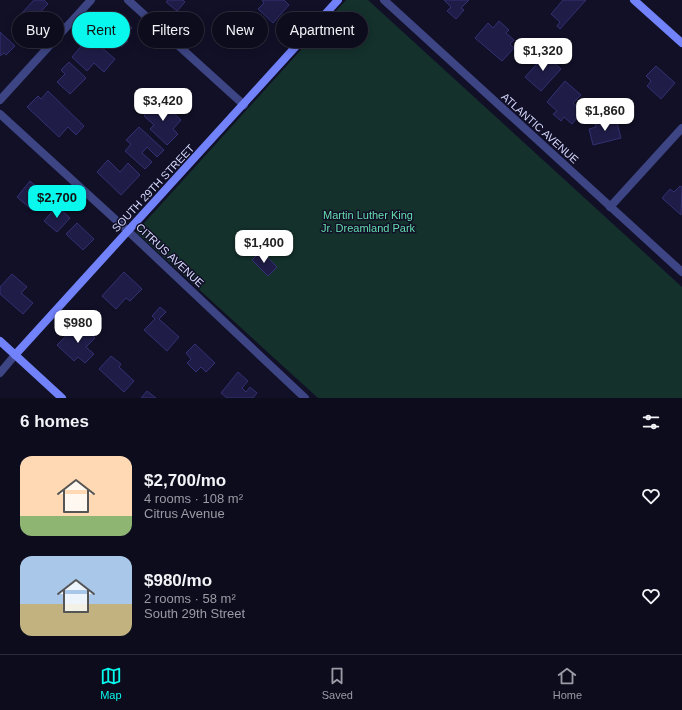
<!DOCTYPE html>
<html lang="en">
<head>
<meta charset="utf-8">
<style>
	body { margin:0; font-family:Helvetica,sans-serif; background:#1b1a2a; color:#f1f3f6; height:100vh; display:flex; flex-direction:column; font-size:15px; white-space:nowrap }
	* { box-sizing:border-box; margin:0 }
	p { font-size:13px; color:#9a9ba4 }
	.icon { flex:none; width:22px; height:22px; fill:none; stroke:currentColor; stroke-width:2; stroke-linecap:round; stroke-linejoin:round }
	.map { position:relative; height:398px; overflow:hidden }
	.sheet { display:flex; flex-direction:column; background:#0d0c1d; flex:1 }
	.sheet>* { flex:none }
	.banner { position:absolute; left:12px; top:12px; width:400px; height:36px; display:flex; gap:8px }
	.price { position:absolute; translate:-50% -34px; padding:0 9px; border-radius:8px; background:#fff; color:#222; font-size:13px; line-height:26px; filter:drop-shadow(0 1px 2px #0008) }
	.price::after { content:''; position:absolute; left:50%; top:24px; width:12px; height:9px; margin-left:-6px; background:inherit; clip-path:polygon(0 0,100% 0,50% 100%) }
	.price.on { background:#09f8ed; color:#111 }
	ul { padding:0; list-style:none }
	li { display:flex; align-items:center; gap:12px; height:100px; padding:0 20px }
	li span { display:grid; place-items:center; flex:none; width:112px; height:80px; border-radius:12px; color:#555 }
	li>.icon { margin-inline-start:auto }
	span .icon { width:48px; height:48px; fill:#fffc; stroke-width:1 }
	li b { font-size:17px }
	h2 { display:flex; justify-content:space-between; align-items:center; height:48px; padding:0 20px; font-size:17px }
	.chip { padding:0 14px; border-radius:18px; background:#0d0c1d; box-shadow:0 2px 10px #0003,0 0 0 1px #2d2c3b; font-size:14px; line-height:36px }
	.chip.on { background:#09f8ed; color:#111 }
	.menu { display:flex; justify-content:space-around; align-items:center; height:56px; border-top:1px solid #2d2c3b; background:#0d0c1d; font-size:11px; color:#9a9ba4 }
	.menu a { display:grid; justify-items:center; gap:2px }
	.menu .on { color:#09f8ed }
	.map>svg:first-child { display:block }
	.green { fill:#14312c }
	.building { fill:#1f1d47; stroke:#333073 }
	.lines { fill:none; stroke-linecap:round; stroke-linejoin:round }
	.street { stroke:#3d4584; stroke-width:8 }
	.secondary { stroke:#7182fb; stroke-width:8 }
	.labels { text-anchor:middle; stroke-width:3; stroke-linejoin:round; paint-order:stroke }
	.street-label { font-size:11px; fill:#d7d9fe; stroke:#111027 }
	.park-label { font-size:11px; fill:#65ddad; stroke:#111027 }
</style>
</head>
<body>
<div class="map">
<svg width="682" height="398" viewBox="0 0 682 398">
	<rect width="100%" height="100%" fill="#111027"/>
	<!-- green -->
	<polygon class="green" points="346,0 368,0 682,287 682,398 318,398 136,232"/>
	<!-- building -->
	<g class="building">
		<polygon points="34,0 44,0 48,4 29,24 20,15"/>
		<polygon points="168,0 183,0 185,2 177,11 166,2"/>
		<polygon points="262,0 284,0 289,5 273,23 258,9 264,3"/>
		<polygon points="444,0 469,0 461,8 464,10 456,19 447,11 451,7"/>
		<polygon points="563,0 586,0 560,29 557,26 560,22 551,14"/>
		<polygon points="120,18 132,28 123,37 128,41 121,47 117,43 112,49 95,33 103,25 109,30"/>
		<polygon points="499,21 509,30 506,33 514,40 510,44 514,48 502,61 475,38 488,23 493,28"/>
		<polygon points="0,32 15,46 6,55 4,53 0,56"/>
		<polygon points="89,37 115,59 104,72 94,63 87,71 72,57"/>
		<polygon points="545,55 549,58 552,55 557,59 553,62 561,69 541,91 525,77"/>
		<polygon points="69,62 86,78 70,94 57,82 65,74 61,70"/>
		<polygon points="656,66 675,83 661,99 647,86 651,81 646,76"/>
		<polygon points="565,81 581,95 573,103 582,112 572,124 564,117 561,121 553,114 557,111 547,102"/>
		<polygon points="48,91 84,126 76,135 68,127 59,137 27,107 38,96 41,99"/>
		<polygon points="159,99 181,120 173,129 178,134 167,145 150,129 154,125 144,116"/>
		<polygon points="616,119 621,138 593,145 589,129 596,127 595,124"/>
		<polygon points="139,127 164,150 157,157 147,147 142,153 152,162 145,169 125,151 131,144 126,140"/>
		<polygon points="108,160 120,172 128,163 140,175 121,195 97,172"/>
		<polygon points="30,181 45,194 31,209 17,197"/>
		<polygon points="680,186 682,187 681,215 662,198 670,189 674,192"/>
		<polygon points="57,206 70,218 57,232 44,221"/>
		<polygon points="77,223 94,239 83,250 66,234"/>
		<polygon points="261,251 277,267 268,276 252,260"/>
		<polygon points="124,272 142,289 130,301 126,298 116,309 102,296"/>
		<polygon points="12,274 27,287 21,293 33,303 23,314 0,294 0,287"/>
		<polygon points="160,307 166,312 159,319 179,337 167,351 144,330 155,319 152,316"/>
		<polygon points="79,323 95,338 86,347 94,354 85,363 78,357 74,361 57,345"/>
		<polygon points="195,344 215,363 206,372 201,367 196,372 187,363 191,359 186,353"/>
		<polygon points="111,356 121,364 119,367 134,381 124,392 99,369"/>
		<polygon points="238,372 248,381 242,388 246,392 250,387 257,393 253,398 227,398 221,393"/>
		<polygon points="147,391 156,398 141,398"/>
	</g>
	<g class="lines">
		<!-- street -->
		<g class="street">
			<polyline points="128,0 244,105"/>
			<polyline points="384,0 682,272"/>
			<polyline points="0,100 91,0"/>
			<polyline points="0,114 128,231 305,398"/>
			<polyline points="610,207 682,128"/>
			<polyline points="0,373 15,355"/>
		</g>
		<!-- secondary -->
		<g class="secondary">
			<polyline points="634,0 682,43"/>
			<polyline points="0,341 62,398"/>
			<polyline points="15,355 338,0"/>
		</g>
	</g>
	<g class="labels">
		<!-- street labels -->
		<g class="street-label">
			<text transform="translate(540 128) rotate(42)" y="4">ATLANTIC AVENUE</text>
			<text transform="translate(153 188) rotate(-47)" y="4">SOUTH 29TH STREET</text>
			<text transform="translate(170 255) rotate(43)" y="4">CITRUS AVENUE</text>
		</g>
		<!-- park labels -->
		<g class="park-label">
			<text x="368" y="219">Martin Luther King<tspan x="368" dy="13">Jr. Dreamland Park</tspan></text>
		</g>
	</g>
</svg>
<b class="price" style="left:543px;top:72px">$1,320</b>
<b class="price" style="left:163px;top:122px">$3,420</b>
<b class="price" style="left:605px;top:132px">$1,860</b>
<b class="price on" style="left:57px;top:219px">$2,700</b>
<b class="price" style="left:264px;top:264px">$1,400</b>
<b class="price" style="left:78px;top:344px">$980</b>
<div class="banner">
<a class="chip">Buy</a>
<a class="chip on">Rent</a>
<a class="chip">Filters</a>
<a class="chip">New</a>
<a class="chip">Apartment</a>
</div>
</div>
<section class="sheet">
<h2>6 homes<svg class="icon" aria-label="filters" viewBox="0 0 24 24"><path d="M4 7h16M4 17h16"/><circle cx="9" cy="7" r="2"/><circle cx="15" cy="17" r="2"/></svg></h2>
<ul>
<li><span style="background:linear-gradient(#ffd9b3 75%,#8fb573 0)"><svg class="icon" aria-label="home" viewBox="0 0 24 24"><path d="M3 11l9-7 9 7M6 9v11h12V9"/></svg></span><div><b>$2,700/mo</b><p>4 rooms · 108 m²</p><p>Citrus Avenue</p></div><svg class="icon" aria-label="heart" viewBox="0 0 24 24"><path d="M12 20l-8-8c-3-5 5-10 8-4 3-6 11-1 8 4z"/></svg></li>
<li><span style="background:linear-gradient(#a9c7e8 60%,#c2b280 0)"><svg class="icon" aria-label="home" viewBox="0 0 24 24"><path d="M3 11l9-7 9 7M6 9v11h12V9"/></svg></span><div><b>$980/mo</b><p>2 rooms · 58 m²</p><p>South 29th Street</p></div><svg class="icon" aria-label="heart" viewBox="0 0 24 24"><path d="M12 20l-8-8c-3-5 5-10 8-4 3-6 11-1 8 4z"/></svg></li>
</ul>
</section>
<nav class="menu">
<a class="on"><svg class="icon" aria-label="map" viewBox="0 0 24 24"><path d="M3 6l6-2 6 2 6-2v14l-6 2-6-2-6 2zM9 4v14M15 6v14"/></svg>Map</a>
<a><svg class="icon" aria-label="saved" viewBox="0 0 24 24"><path d="M7 4h10v16l-5-4-5 4z"/></svg>Saved</a>
<a><svg class="icon" aria-label="home" viewBox="0 0 24 24"><path d="M3 11l9-7 9 7M6 9v11h12V9"/></svg>Home</a>
</nav>
</body>
</html>
